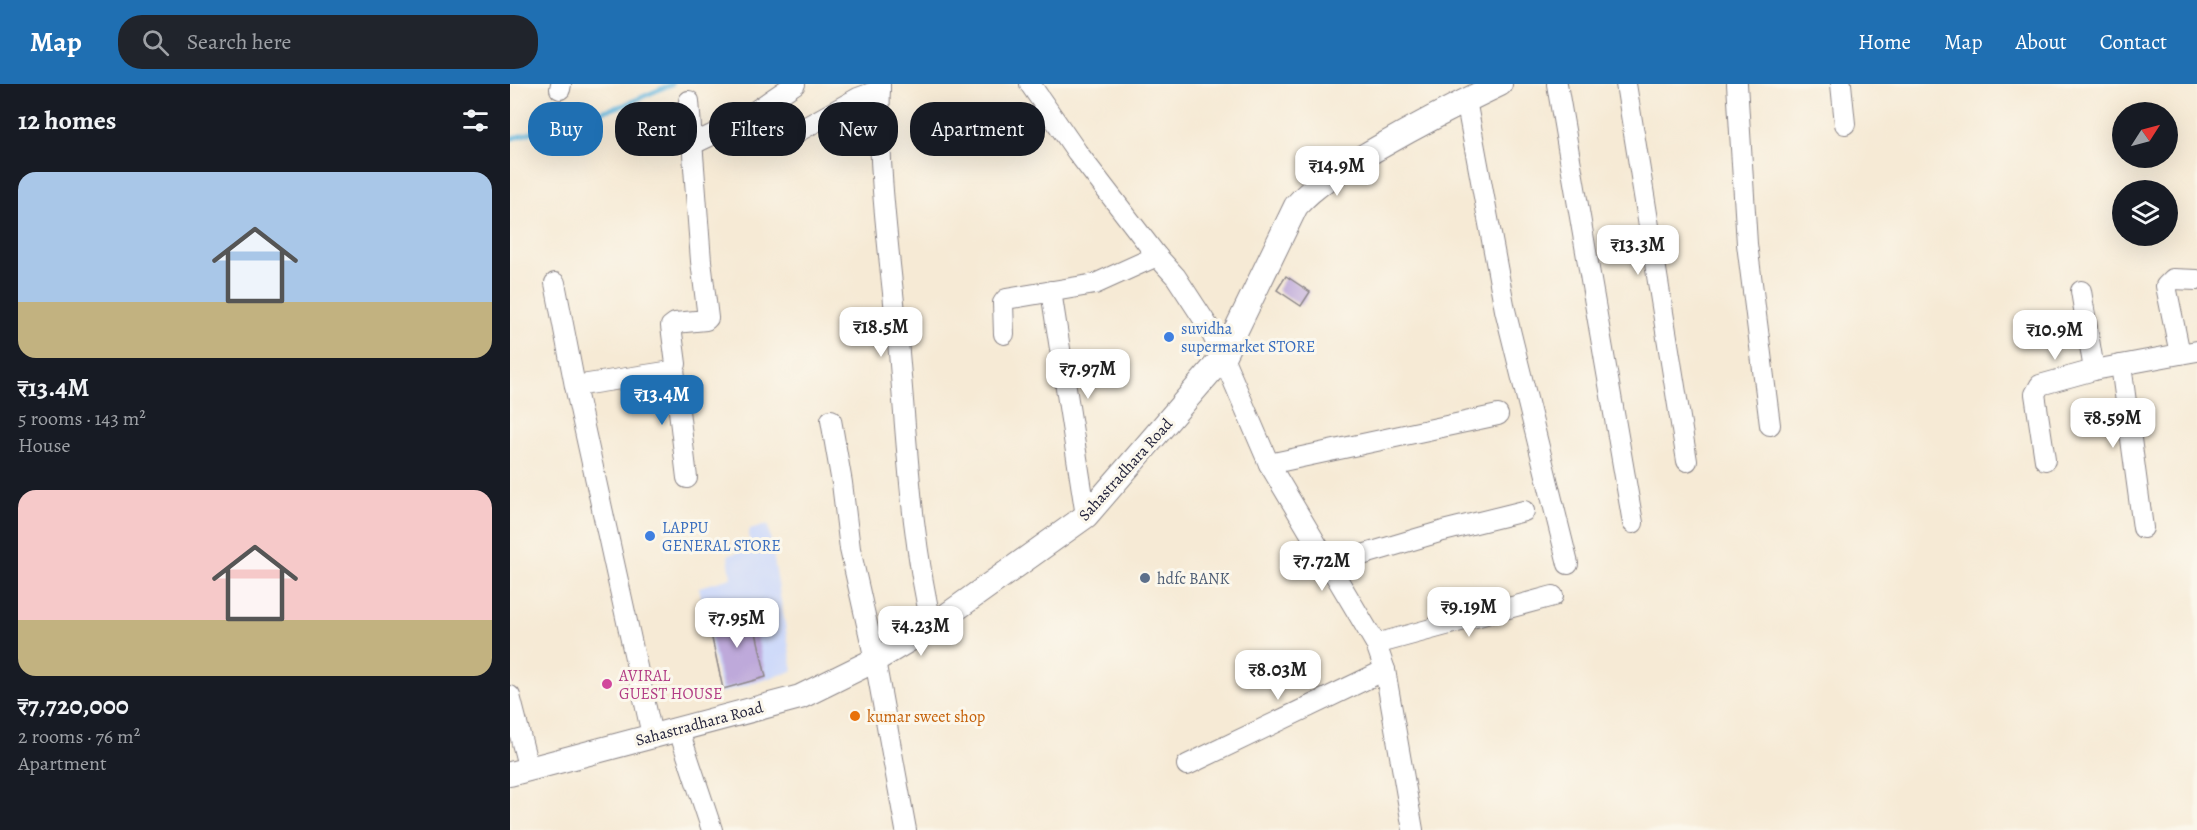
<!DOCTYPE html>
<html lang="en">
<head>
<meta charset="utf-8">
<style>
	body { margin:0; font-family:Alegreya,serif; background:#20242c; color:#f1f3f6; height:100vh; display:flex; flex-direction:column; font-size:22px; white-space:nowrap }
	* { box-sizing:border-box; margin:0 }
	p { font-size:20px; color:#9ea1a6 }
	.icon { flex:none; width:33px; height:33px; fill:none; stroke:currentColor; stroke-width:2; stroke-linecap:round; stroke-linejoin:round }
	.map { position:relative; flex:1; overflow:hidden }
	.details { display:flex; flex-direction:column; background:#171b24; width:510px }
	.details>* { flex:none }
	.guide { position:absolute; left:18px; top:18px; width:570px; height:54px; display:flex; gap:12px }
	.needle { width:39px; rotate:54deg }
	.tools { position:absolute; left:1602px; top:18px; display:grid; gap:12px }
	.tools a { display:grid; place-items:center; width:66px; height:66px; border-radius:50%; background:#171b24; box-shadow:0 6px 24px #0002; font-size:30px }
	.price { position:absolute; translate:-50% -51px; padding:0 14px; border-radius:12px; background:#fff; color:#222; font-size:20px; line-height:39px; filter:drop-shadow(0 2px 3px #0008) }
	.price::after { content:''; position:absolute; left:50%; top:36px; width:18px; height:14px; margin-left:-9px; background:inherit; clip-path:polygon(0 0,100% 0,50% 100%) }
	.price.current { background:#1f6fb2; color:#fff }
	ul { padding:0; list-style:none }
	li { display:grid; align-content:center; gap:12px; height:318px; padding:0 18px }
	li span { display:grid; place-items:center; height:186px; border-radius:18px; color:#555 }
	li>.icon { margin-inline-start:auto }
	span .icon { width:108px; height:108px; fill:#fffc; stroke-width:1 }
	li b { font-size:26px }
	h2 { display:flex; justify-content:space-between; align-items:center; height:72px; padding:0 18px; font-size:26px }
	.pill { padding:0 21px; border-radius:24px; background:#171b24; box-shadow:0 6px 24px #0002; font-size:21px; line-height:54px }
	.pill.current { background:#1f6fb2; color:#fff }
	header { display:flex; align-items:center; gap:36px; box-sizing:border-box; height:84px; padding:0 30px; background:#1f6fb2; color:#fff }
	header strong { font-size:28px }
	nav { display:flex; gap:33px; margin-inline-start:auto; font-size:21px }
	.search { width:420px; height:54px; background:#20242c; display:flex; align-items:center; gap:15px; box-sizing:border-box; padding:0 21px; border-radius:24px; color:#9ea1a6; font-size:22px }
	main { display:flex; flex:1; min-height:0 }
	.map>svg:first-child { display:block }
	.built { fill:#cfdaf9 }
	.lines { fill:none; stroke-linecap:round; stroke-linejoin:round }
	.stream { stroke:#65b9e1; stroke-width:4.5 }
	.building { fill:#bea9da }
	.minor-casing { stroke:#8c8688; stroke-width:22 }
	.major-casing { stroke:#8c8688; stroke-width:26 }
	.minor { stroke:#fff; stroke-width:20 }
	.major { stroke:#fff; stroke-width:24 }
	.shop-dot { fill:#3f7fe0; stroke:#fbf7ec; stroke-width:2 }
	.service-dot { fill:#5c6f8a; stroke:#fbf7ec; stroke-width:2 }
	.hotel-dot { fill:#d1479c; stroke:#fbf7ec; stroke-width:2 }
	.food-dot { fill:#e8710a; stroke:#fbf7ec; stroke-width:2 }
	.labels { text-anchor:middle; stroke-width:6; stroke-linejoin:round; paint-order:stroke }
	.shop-label { font-size:16px; fill:#366cbe; stroke:#fbf7ec; text-anchor:start }
	.street-label { font-size:16px; fill:#22223b; stroke:#fbf7ec }
	.service-label { font-size:16px; fill:#4e5e75; stroke:#fbf7ec; text-anchor:start }
	.hotel-label { font-size:16px; fill:#b23c85; stroke:#fbf7ec; text-anchor:start }
	.food-label { font-size:16px; fill:#c56008; stroke:#fbf7ec; text-anchor:start }
</style>
</head>
<body>
<header>
<strong>Map</strong>
<div class="search"><svg class="icon" aria-label="search" viewBox="0 0 24 24"><circle cx="10" cy="10" r="6"/><path d="M15 15l6 6"/></svg>Search here</div>
<nav><a>Home</a><a>Map</a><a>About</a><a>Contact</a></nav>
</header>
<main>
<section class="details">
<h2>12 homes<svg class="icon" aria-label="filters" viewBox="0 0 24 24"><path d="M4 7h16M4 17h16"/><circle cx="9" cy="7" r="2"/><circle cx="15" cy="17" r="2"/></svg></h2>
<ul>
<li><span style="background:linear-gradient(#a9c7e8 70%,#c2b280 0)"><svg class="icon" aria-label="home" viewBox="0 0 24 24"><path d="M3 11l9-7 9 7M6 9v11h12V9"/></svg></span><div><b>₹13.4M</b><p>5 rooms · 143 m²</p><p>House</p></div></li>
<li><span style="background:linear-gradient(#f6c9c9 70%,#c2b280 0)"><svg class="icon" aria-label="home" viewBox="0 0 24 24"><path d="M3 11l9-7 9 7M6 9v11h12V9"/></svg></span><div><b>₹7,720,000</b><p>2 rooms · 76 m²</p><p>Apartment</p></div></li>
</ul>
</section>
<div class="map">
<svg width="1687" height="746" viewBox="0 0 1687 746">
	<rect width="100%" height="100%" fill="#fbf7ec"/>
	<filter id="ink" filterUnits="userSpaceOnUse"><feTurbulence type="fractalNoise" baseFrequency=".0167" numOctaves="2"/><feDisplacementMap in="SourceGraphic" scale="12" xChannelSelector="R" yChannelSelector="G"/><feConvolveMatrix kernelMatrix="1 2 1 2 8 2 1 2 1" color-interpolation-filters="sRGB"/></filter>
	<filter id="wash" filterUnits="userSpaceOnUse"><feTurbulence type="fractalNoise" baseFrequency=".008" numOctaves="4" result="noise"/><feDisplacementMap in="SourceGraphic" scale="24" xChannelSelector="R" yChannelSelector="G"/><feGaussianBlur stdDeviation="1.35" result="paint"/><feColorMatrix in="noise" values="0 0 0 0 0 0 0 0 0 0 0 0 0 0 0 0 0 1.4 0 .05"/><feComposite in="paint" operator="in"/></filter>
	<g filter="url(#wash)">
		<rect width="100%" height="100%" fill="#f6ead5"/>
		<!-- built -->
		<polygon class="built" points="258,441 283,587 211,609 189,503 221,494 218,471 240,466 239,445"/>
		<g class="lines">
			<!-- stream -->
			<polyline class="stream" points="0,55 114,21 162,0"/>
		</g>
		<g id="blocks">
			<!-- building -->
			<g class="building">
				<polygon points="776,192 800,208 791,222 767,206"/>
				<polygon points="241,526 256,593 213,605 198,536"/>
			</g>
		</g>
	</g>
	<g filter="url(#ink)">
		<use href="#blocks" fill-opacity="0" stroke="#8c8688" stroke-width="1.5"/>
		<g class="lines">
			<!-- minor casing -->
			<g class="minor-casing">
				<g id="minor">
					<path d="M370 0C367 86 380 173 388 258 397 353 400 450 422 542"/>
					<polyline points="520,0 567,68 647,172 666,193 698,242 713,273 759,380 866,560 875,586 903,746"/>
					<polyline points="1047,0 1123,439"/>
					<polyline points="1116,0 1177,377"/>
					<polyline points="1227,0 1237,160 1260,341"/>
					<polyline points="1331,0 1335,40"/>
					<polyline points="50,5 51,0"/>
					<polyline points="956,16 995,226 1058,480"/>
					<polyline points="183,60 229,38 285,0"/>
					<polyline points="264,61 348,14 370,6"/>
					<polyline points="1687,196 1663,195 1656,202 1670,270 1687,267"/>
					<polyline points="45,199 65,302 142,651"/>
					<polyline points="541,207 576,432"/>
					<polyline points="1571,207 1584,286"/>
					<polyline points="494,250 493,219 496,215 585,200 647,172"/>
					<polyline points="1611,281 1633,444"/>
					<polyline points="164,285 177,394"/>
					<polyline points="65,302 162,287 166,280 161,242 165,239 196,236 198,234 191,177 179,17"/>
					<polyline points="321,336 332,399 340,465 365,576 396,746"/>
					<polyline points="1535,376 1525,310 1530,301 1584,286 1670,270"/>
					<polyline points="759,380 988,331"/>
					<polyline points="818,481 933,447 1014,427"/>
					<polyline points="866,560 1043,512"/>
					<polyline points="0,612 19,686"/>
					<polyline points="168,644 202,746"/>
					<polyline points="677,681 875,586"/>
				</g>
			</g>
			<!-- major casing -->
			<g class="major-casing">
				<path id="major" d="M0 690 290 613 365 576 422 542 576 432 713 273 786 122C808 97 839 81 868 64 908 41 948 20 990 0"/>
			</g>
			<!-- minor -->
			<use href="#minor" class="minor"/>
			<!-- major -->
			<use href="#major" class="major"/>
		</g>
	</g>
	<!-- markers -->
	<g class="shop-dot">
		<circle cx="659" cy="253" r="6"/>
		<circle cx="140" cy="452" r="6"/>
	</g>
	<circle class="service-dot" cx="635" cy="494" r="6"/>
	<circle class="hotel-dot" cx="97" cy="600" r="6"/>
	<circle class="food-dot" cx="345" cy="632" r="6"/>
	<g class="labels">
		<!-- shop labels -->
		<g class="shop-label">
			<text x="671" y="250">suvidha<tspan x="671" dy="18">supermarket STORE</tspan></text>
			<text x="152" y="449">LAPPU<tspan x="152" dy="18">GENERAL STORE</tspan></text>
		</g>
		<!-- street labels -->
		<g class="street-label">
			<text transform="translate(615 385) rotate(-48)" y="6">Sahastradhara Road</text>
			<text transform="translate(189 639) rotate(-15)" y="6">Sahastradhara Road</text>
		</g>
		<!-- service labels -->
		<g class="service-label">
			<text x="647" y="500">hdfc BANK</text>
		</g>
		<!-- hotel labels -->
		<g class="hotel-label">
			<text x="109" y="597">AVIRAL<tspan x="109" dy="18">GUEST HOUSE</tspan></text>
		</g>
		<!-- food labels -->
		<g class="food-label">
			<text x="357" y="638">kumar sweet shop</text>
		</g>
	</g>
</svg>
<div class="tools">
<a><svg class="needle" viewBox="-14 -14 28 28"><path d="M0-13l5 13h-10z" fill="#e53935"/><path d="M0 13l5-13h-10z" fill="#9ea1a6"/></svg></a>
<a><svg class="icon" aria-label="layers" viewBox="0 0 24 24"><path d="M12 4l9 5-9 5-9-5zM3 14l9 5 9-5"/></svg></a>
</div>
<b class="price" style="left:827px;top:113px">₹14.9M</b>
<b class="price" style="left:1128px;top:192px">₹13.3M</b>
<b class="price" style="left:371px;top:274px">₹18.5M</b>
<b class="price" style="left:1545px;top:277px">₹10.9M</b>
<b class="price" style="left:578px;top:316px">₹7.97M</b>
<b class="price current" style="left:152px;top:342px">₹13.4M</b>
<b class="price" style="left:1603px;top:365px">₹8.59M</b>
<b class="price" style="left:812px;top:508px">₹7.72M</b>
<b class="price" style="left:959px;top:554px">₹9.19M</b>
<b class="price" style="left:227px;top:565px">₹7.95M</b>
<b class="price" style="left:411px;top:573px">₹4.23M</b>
<b class="price" style="left:768px;top:617px">₹8.03M</b>
<div class="guide">
<a class="pill current">Buy</a>
<a class="pill">Rent</a>
<a class="pill">Filters</a>
<a class="pill">New</a>
<a class="pill">Apartment</a>
</div>
</div>
</main>
</body>
</html>
